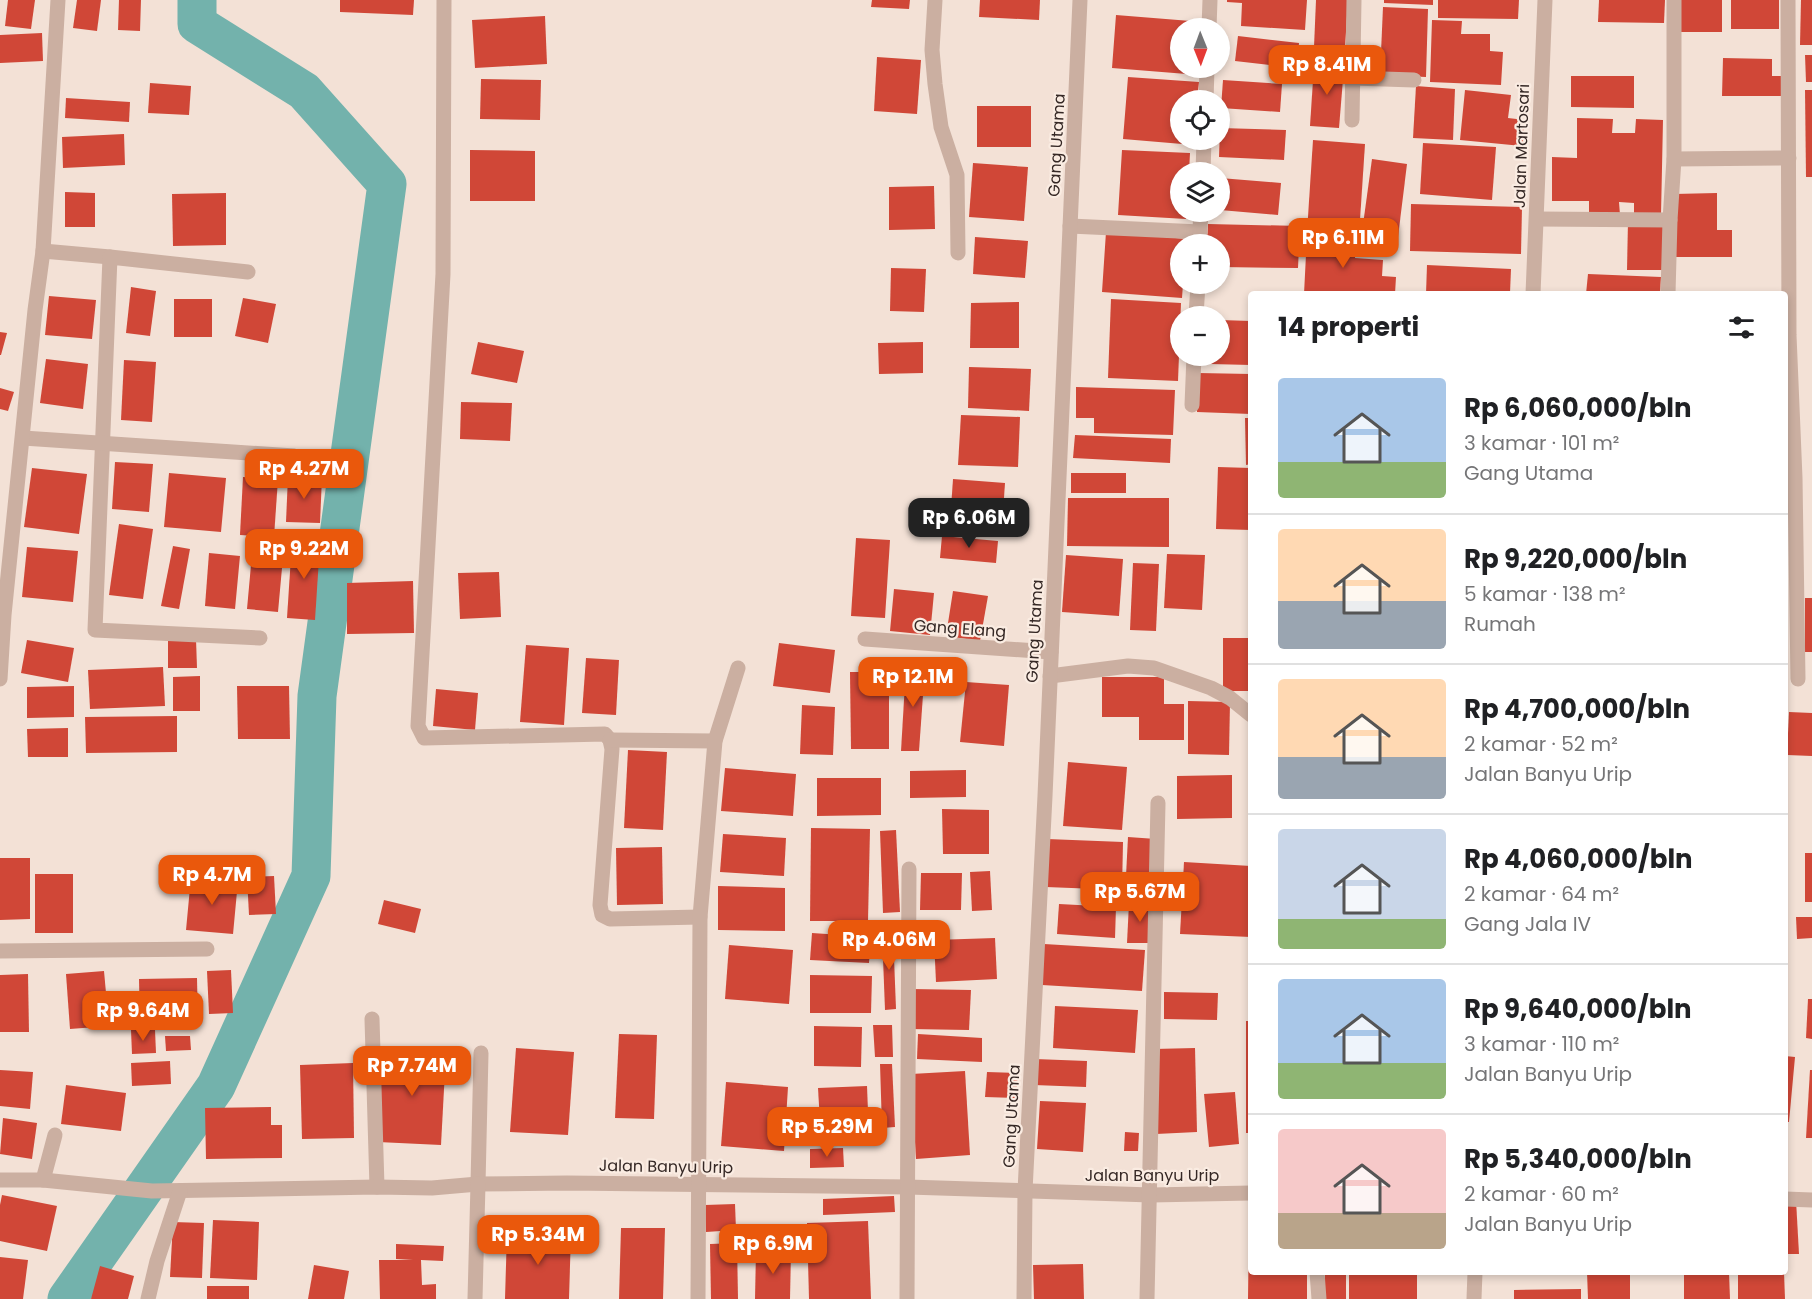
<!DOCTYPE html>
<html lang="id">
<head>
<meta charset="utf-8">
<style>
	body { margin:0; font-family:Poppins,sans-serif; background:#f6f6f6; color:#202124; height:100vh; display:flex; flex-direction:column; font-size:22px; white-space:nowrap }
	* { box-sizing:border-box; margin:0 }
	p { font-size:20px; color:#757577 }
	.icon { flex:none; width:33px; height:33px; fill:none; stroke:currentColor; stroke-width:2; stroke-linecap:round; stroke-linejoin:round }
	.map { position:relative; flex:1; overflow:hidden }
	.panel { position:absolute; left:1248px; top:291px; width:540px; height:984px; display:flex; flex-direction:column; background:#fff; border-radius:6px; box-shadow:0 3px 9px #0003 }
	.panel>* { flex:none }
	.needle { width:39px; rotate:179deg }
	.buttons { position:absolute; left:1170px; top:18px; display:grid; gap:12px }
	.buttons a { display:grid; place-items:center; width:60px; height:60px; border-radius:50%; background:#fff; box-shadow:0 3px 9px #0003; font-size:30px }
	.price { position:absolute; translate:-50% -51px; padding:0 14px; border-radius:12px; background:#ea580c; color:#fff; font-size:20px; line-height:39px; filter:drop-shadow(0 2px 3px #0008) }
	.price::after { content:''; position:absolute; left:50%; top:36px; width:18px; height:14px; margin-left:-9px; background:inherit; clip-path:polygon(0 0,100% 0,50% 100%) }
	.price.on { background:#222; color:#fff }
	ul { padding:0; list-style:none }
	li { display:flex; align-items:center; gap:18px; height:150px; padding:0 30px }
	li+li { border-top:2px solid #e0e0e0 }
	li span { display:grid; place-items:center; flex:none; width:168px; height:120px; border-radius:6px; color:#555 }
	li>.icon { margin-inline-start:auto }
	span .icon { width:72px; height:72px; fill:#fffc; stroke-width:1 }
	li b { font-size:26px }
	h2 { display:flex; justify-content:space-between; align-items:center; height:72px; padding:0 30px; font-size:26px }
	.map>svg:first-child { display:block }
	.lines { fill:none; stroke-linecap:round; stroke-linejoin:round }
	.canal { stroke:#73b2ac; stroke-width:39 }
	.building { fill:#d04737 }
	.lane { stroke:#cbafa1; stroke-width:15 }
	.street { stroke:#cbafa1; stroke-width:15 }
	.labels { text-anchor:middle; stroke-width:4.5; stroke-linejoin:round; paint-order:stroke }
	.street-label { font-size:16px; fill:#352825; stroke:#faece2 }
</style>
</head>
<body>
<div class="map">
<svg width="1812" height="1299" viewBox="0 0 1812 1299">
	<rect width="100%" height="100%" fill="#f3e1d6"/>
	<g class="lines">
		<!-- canal -->
		<polyline class="canal" points="67,1299 216,1086 311,876 317,696 387,184 304,91 197,24 197,0"/>
	</g>
	<!-- building -->
	<g class="building">
		<polygon points="8,0 35,0 31,29 5,26"/>
		<polygon points="77,0 101,0 97,31 73,28"/>
		<polygon points="119,0 141,0 140,31 118,30"/>
		<polygon points="340,0 414,0 413,15 340,12"/>
		<polygon points="872,0 910,0 909,9 871,7"/>
		<polygon points="980,0 1040,0 1039,20 979,17"/>
		<polygon points="1227,0 1307,0 1305,30 1241,26 1242,3 1227,2"/>
		<polygon points="1316,0 1348,0 1345,48 1314,47"/>
		<polygon points="1384,0 1433,0 1433,5 1384,3"/>
		<polygon points="1438,0 1519,0 1518,19 1438,18"/>
		<polygon points="1599,0 1665,0 1664,23 1598,22"/>
		<rect x="1681" y="0" width="41" height="32"/>
		<rect x="1731" y="0" width="48" height="29"/>
		<polygon points="1801,0 1812,0 1812,45 1800,45"/>
		<polygon points="1383,7 1428,9 1426,77 1380,75"/>
		<polygon points="1116,15 1203,22 1203,28 1180,28 1180,68 1199,68 1199,75 1112,68"/>
		<polygon points="545,16 547,64 475,68 472,20"/>
		<polygon points="1432,20 1462,21 1461,34 1490,34 1490,51 1503,52 1501,85 1430,82"/>
		<polygon points="42,33 43,61 0,63 0,35"/>
		<polygon points="1238,36 1299,43 1297,68 1235,61"/>
		<polygon points="1805,55 1812,55 1812,82 1806,82"/>
		<polygon points="877,57 921,60 917,114 874,111"/>
		<polygon points="1723,58 1772,59 1772,76 1782,76 1781,96 1722,96"/>
		<polygon points="1314,65 1344,67 1339,128 1310,126"/>
		<polygon points="1571,76 1634,76 1634,108 1571,107"/>
		<polygon points="1128,77 1199,82 1197,100 1180,100 1180,140 1194,140 1194,145 1123,139"/>
		<polygon points="481,79 541,80 540,120 480,119"/>
		<polygon points="1223,80 1282,84 1280,112 1221,108"/>
		<polygon points="150,83 191,86 189,115 148,113"/>
		<polygon points="1416,86 1455,89 1453,140 1413,138"/>
		<polygon points="1465,90 1511,95 1508,118 1525,120 1522,146 1460,140"/>
		<polygon points="1805,90 1812,90 1812,177 1806,177"/>
		<polygon points="66,98 130,102 129,122 65,118"/>
		<rect x="977" y="106" width="54" height="41"/>
		<polygon points="1577,118 1613,119 1612,133 1635,133 1636,119 1663,120 1661,215 1634,215 1634,203 1619,202 1620,215 1589,214 1589,201 1552,201 1552,157 1577,158"/>
		<polygon points="1220,128 1286,130 1284,160 1219,157"/>
		<polygon points="124,134 125,165 63,168 62,137"/>
		<polygon points="1313,140 1365,144 1359,235 1307,232"/>
		<polygon points="1423,143 1496,147 1492,200 1420,194"/>
		<polygon points="470,150 535,151 535,201 470,201"/>
		<polygon points="1122,150 1190,153 1189,172 1180,172 1180,212 1187,212 1186,219 1118,215"/>
		<polygon points="1372,159 1407,164 1398,237 1362,232"/>
		<polygon points="973,163 1028,167 1024,221 969,217"/>
		<polygon points="1220,178 1281,183 1278,215 1220,210"/>
		<polygon points="934,186 935,229 889,230 889,187"/>
		<polygon points="65,192 95,193 95,227 65,227"/>
		<polygon points="226,193 226,245 173,246 172,194"/>
		<polygon points="1717,193 1717,230 1732,230 1732,257 1675,257 1674,194"/>
		<polygon points="1411,204 1522,207 1521,254 1410,251"/>
		<polygon points="1628,221 1663,221 1663,270 1627,270"/>
		<polygon points="1208,224 1300,226 1298,268 1220,267 1220,244 1207,244"/>
		<polygon points="1106,232 1187,239 1187,244 1180,244 1180,284 1183,284 1182,298 1102,292"/>
		<polygon points="1307,235 1357,237 1355,258 1383,260 1382,276 1396,277 1395,294 1304,294"/>
		<polygon points="975,237 1028,241 1025,278 973,274"/>
		<polygon points="1427,265 1511,269 1510,293 1426,294"/>
		<polygon points="891,268 926,269 924,312 890,311"/>
		<polygon points="1588,274 1661,277 1660,294 1586,294"/>
		<polygon points="131,287 156,291 150,336 126,333"/>
		<polygon points="49,296 96,300 92,339 45,335"/>
		<polygon points="243,298 276,304 268,343 235,336"/>
		<rect x="174" y="299" width="38" height="38"/>
		<polygon points="1111,299 1181,303 1178,381 1108,378"/>
		<polygon points="1019,302 1019,348 970,348 971,303"/>
		<polygon points="1220,320 1251,321 1251,365 1210,364 1210,356 1220,356"/>
		<polygon points="0,332 7,333 1,355 0,355"/>
		<polygon points="478,342 524,351 517,383 471,374"/>
		<polygon points="923,342 923,373 879,374 878,343"/>
		<polygon points="46,359 88,364 83,409 40,403"/>
		<polygon points="124,360 156,362 152,422 121,420"/>
		<polygon points="969,367 1031,369 1029,411 968,408"/>
		<polygon points="1198,373 1251,374 1251,414 1197,412"/>
		<polygon points="1076,387 1175,390 1173,435 1094,433 1094,418 1076,418"/>
		<polygon points="0,388 14,392 8,411 0,409"/>
		<polygon points="461,402 512,403 510,441 460,439"/>
		<polygon points="961,415 1020,417 1018,467 958,465"/>
		<polygon points="1245,418 1251,418 1251,464 1246,465"/>
		<polygon points="1075,435 1171,439 1170,463 1073,458"/>
		<polygon points="115,462 153,464 149,512 112,509"/>
		<polygon points="1218,467 1251,468 1251,530 1216,529"/>
		<polygon points="32,468 87,474 79,534 24,527"/>
		<polygon points="169,473 226,478 221,532 164,527"/>
		<rect x="1071" y="473" width="55" height="20"/>
		<polygon points="288,476 322,477 320,523 286,522"/>
		<polygon points="243,477 278,479 274,537 240,535"/>
		<polygon points="953,479 1005,483 1002,527 950,523"/>
		<polygon points="1068,498 1169,498 1169,547 1067,546"/>
		<polygon points="119,524 153,529 143,599 109,595"/>
		<polygon points="942,536 998,541 996,563 940,558"/>
		<polygon points="856,538 890,540 885,618 851,616"/>
		<polygon points="292,541 320,543 315,620 287,618"/>
		<polygon points="173,546 190,549 179,609 161,606"/>
		<polygon points="27,547 78,551 73,602 22,597"/>
		<polygon points="209,553 240,556 235,609 205,606"/>
		<polygon points="252,554 283,557 278,612 247,609"/>
		<polygon points="1167,554 1205,555 1202,610 1164,608"/>
		<polygon points="1066,555 1123,559 1119,616 1062,612"/>
		<polygon points="1133,563 1159,564 1156,631 1130,630"/>
		<polygon points="499,572 501,617 460,619 458,573"/>
		<polygon points="413,581 414,633 347,634 347,583"/>
		<polygon points="894,589 934,593 930,635 890,631"/>
		<polygon points="953,591 988,596 980,641 946,636"/>
		<rect x="1805" y="598" width="7" height="54"/>
		<rect x="1223" y="638" width="28" height="53"/>
		<polygon points="168,639 196,639 197,668 168,668"/>
		<polygon points="27,640 74,648 68,682 21,673"/>
		<polygon points="779,643 835,650 830,693 773,686"/>
		<polygon points="526,645 569,648 564,725 520,722"/>
		<polygon points="586,658 619,660 616,715 582,713"/>
		<polygon points="906,666 925,667 919,751 901,751"/>
		<polygon points="163,667 165,706 90,709 88,670"/>
		<polygon points="850,672 889,672 889,749 851,749"/>
		<polygon points="200,676 200,711 173,711 173,677"/>
		<polygon points="1102,677 1164,677 1164,704 1184,704 1184,740 1139,740 1139,717 1102,717"/>
		<polygon points="966,682 1009,685 1004,746 960,742"/>
		<polygon points="74,686 74,717 27,718 27,687"/>
		<polygon points="237,686 289,686 290,739 238,739"/>
		<polygon points="436,689 478,693 475,730 433,726"/>
		<polygon points="1188,701 1230,702 1229,755 1188,754"/>
		<polygon points="802,705 835,707 833,755 800,754"/>
		<polygon points="1789,712 1812,713 1812,756 1787,755"/>
		<polygon points="177,716 177,752 86,753 85,717"/>
		<polygon points="68,728 68,757 28,757 27,729"/>
		<polygon points="628,750 667,752 663,830 624,828"/>
		<polygon points="1068,762 1127,767 1122,830 1063,826"/>
		<polygon points="725,768 796,774 793,816 721,811"/>
		<polygon points="966,770 966,797 910,798 910,771"/>
		<polygon points="1232,775 1232,818 1177,819 1177,776"/>
		<polygon points="817,778 881,778 881,815 817,816"/>
		<polygon points="942,809 989,810 989,854 943,854"/>
		<polygon points="811,828 870,829 868,921 810,921"/>
		<polygon points="896,830 900,912 883,913 880,831"/>
		<polygon points="723,834 786,838 784,876 720,872"/>
		<polygon points="1128,837 1156,839 1154,878 1126,876"/>
		<polygon points="1047,839 1123,842 1122,890 1046,887"/>
		<polygon points="662,847 663,904 617,905 616,848"/>
		<rect x="1805" y="853" width="7" height="49"/>
		<polygon points="0,858 30,858 30,919 0,920"/>
		<polygon points="1184,862 1251,866 1251,937 1180,934"/>
		<polygon points="990,871 992,910 972,911 970,872"/>
		<polygon points="921,873 962,873 961,910 920,910"/>
		<rect x="35" y="874" width="38" height="59"/>
		<polygon points="274,876 276,914 249,915 247,877"/>
		<polygon points="191,877 238,881 233,934 186,930"/>
		<polygon points="718,886 785,888 785,931 718,930"/>
		<polygon points="384,900 421,909 415,933 378,924"/>
		<polygon points="1129,903 1152,904 1151,943 1127,943"/>
		<polygon points="1059,904 1116,907 1115,938 1057,934"/>
		<polygon points="1796,917 1812,917 1812,938 1797,939"/>
		<polygon points="882,932 893,932 896,1009 885,1010"/>
		<polygon points="812,933 871,937 869,963 810,960"/>
		<polygon points="995,938 997,979 936,982 934,940"/>
		<polygon points="1044,944 1145,950 1142,991 1042,985"/>
		<polygon points="729,945 793,950 789,1004 725,999"/>
		<polygon points="231,970 233,1013 209,1014 207,971"/>
		<polygon points="104,971 109,1026 70,1029 66,974"/>
		<polygon points="28,974 29,1032 0,1032 0,975"/>
		<polygon points="810,975 872,976 871,1013 810,1013"/>
		<polygon points="197,978 198,1024 140,1025 139,979"/>
		<polygon points="911,989 971,990 969,1030 910,1029"/>
		<polygon points="1164,992 1218,993 1217,1020 1164,1019"/>
		<polygon points="1808,999 1812,999 1812,1039 1806,1038"/>
		<polygon points="1055,1006 1138,1010 1135,1053 1053,1048"/>
		<rect x="1246" y="1021" width="5" height="112"/>
		<polygon points="873,1025 892,1025 893,1057 875,1057"/>
		<polygon points="814,1026 862,1027 861,1067 814,1066"/>
		<polygon points="131,1030 155,1030 156,1053 132,1054"/>
		<polygon points="619,1034 657,1035 654,1119 615,1118"/>
		<polygon points="918,1034 982,1038 982,1062 917,1059"/>
		<polygon points="165,1036 190,1036 191,1050 166,1051"/>
		<polygon points="516,1048 574,1052 568,1135 510,1132"/>
		<polygon points="1195,1048 1197,1132 1156,1134 1154,1049"/>
		<polygon points="382,1049 446,1052 441,1145 378,1142"/>
		<polygon points="1785,1056 1795,1057 1789,1122 1785,1122"/>
		<polygon points="1035,1059 1087,1061 1086,1087 1034,1085"/>
		<polygon points="170,1061 171,1084 132,1086 131,1063"/>
		<polygon points="353,1063 354,1138 302,1139 300,1065"/>
		<polygon points="880,1064 892,1064 895,1127 882,1128"/>
		<polygon points="0,1070 33,1072 30,1109 0,1106"/>
		<polygon points="1810,1070 1812,1070 1812,1138 1806,1138"/>
		<polygon points="965,1071 970,1155 916,1159 911,1074"/>
		<polygon points="987,1072 1018,1073 1016,1098 985,1097"/>
		<polygon points="726,1082 788,1087 784,1151 721,1146"/>
		<polygon points="66,1085 126,1093 121,1131 61,1124"/>
		<polygon points="867,1086 869,1137 821,1140 818,1088"/>
		<polygon points="1235,1092 1239,1144 1209,1147 1204,1094"/>
		<polygon points="1040,1101 1086,1103 1083,1152 1037,1149"/>
		<polygon points="271,1107 271,1125 282,1125 282,1158 206,1159 205,1108"/>
		<polygon points="3,1118 37,1123 32,1159 0,1154"/>
		<polygon points="1125,1132 1139,1133 1138,1151 1124,1151"/>
		<polygon points="843,1148 844,1167 810,1168 810,1149"/>
		<polygon points="2,1195 57,1206 47,1251 0,1241 0,1205"/>
		<polygon points="894,1196 895,1212 823,1215 823,1199"/>
		<polygon points="1785,1200 1796,1200 1799,1254 1785,1254"/>
		<polygon points="735,1204 736,1230 706,1232 705,1205"/>
		<polygon points="213,1220 259,1222 257,1280 210,1278"/>
		<polygon points="868,1221 871,1299 809,1299 807,1223"/>
		<polygon points="173,1222 204,1223 202,1278 170,1277"/>
		<polygon points="1249,1223 1251,1223 1251,1272 1307,1272 1307,1299 1248,1299"/>
		<polygon points="621,1228 665,1228 663,1299 619,1299"/>
		<polygon points="507,1232 571,1233 569,1299 505,1299"/>
		<polygon points="737,1243 738,1299 711,1299 710,1244"/>
		<polygon points="396,1244 444,1246 443,1261 421,1260 422,1285 436,1284 436,1299 380,1299 379,1260 413,1260 396,1259"/>
		<polygon points="756,1251 791,1252 790,1299 755,1299"/>
		<polygon points="0,1257 28,1260 23,1299 0,1299"/>
		<polygon points="1083,1264 1084,1299 1034,1299 1033,1265"/>
		<polygon points="314,1265 349,1271 344,1299 308,1299"/>
		<polygon points="100,1266 134,1276 128,1299 91,1299"/>
		<rect x="1325" y="1272" width="21" height="27"/>
		<rect x="1349" y="1272" width="68" height="27"/>
		<polygon points="1587,1272 1630,1272 1630,1299 1588,1299"/>
		<polygon points="1684,1272 1729,1272 1730,1299 1684,1299"/>
		<polygon points="1738,1272 1784,1272 1785,1299 1738,1299"/>
		<rect x="207" y="1286" width="42" height="13"/>
		<polygon points="1581,1289 1581,1299 1514,1299 1514,1290"/>
	</g>
	<g class="lines">
		<!-- lane -->
		<g class="lane">
			<polyline points="372,1019 377,1187"/>
			<polyline points="43,1180 55,1135"/>
			<polyline points="478,1184 481,1053"/>
			<polyline points="1317,1272 1319,1299"/>
		</g>
		<!-- street -->
		<g class="street">
			<polyline points="444,0 443,274 418,726 424,738 605,734 610,740 612,749 600,905 602,915 610,919 700,917"/>
			<polyline points="935,0 932,50 935,84 941,127 957,175 958,253"/>
			<polyline points="1788,0 1789,335 1795,478 1798,679"/>
			<polyline points="1209,28 1210,0"/>
			<polyline points="1353,78 1414,80"/>
			<polyline points="1206,100 1207,68"/>
			<polyline points="1352,120 1354,0"/>
			<polyline points="1674,159 1789,158"/>
			<polyline points="1203,172 1204,140"/>
			<polyline points="1537,219 1670,220"/>
			<polyline points="1070,226 1200,232"/>
			<polyline points="1199,244 1201,212"/>
			<polyline points="43,251 110,257"/>
			<polyline points="248,272 110,257 95,630 260,638"/>
			<polyline points="1533,294 1545,0"/>
			<polyline points="1668,294 1670,220 1674,159 1674,0"/>
			<polyline points="1196,316 1198,284"/>
			<polyline points="1192,405 1194,356"/>
			<polyline points="23,438 294,456"/>
			<polyline points="865,639 1051,652"/>
			<polyline points="1050,676 1128,666 1154,668 1211,688 1230,698 1251,715"/>
			<polyline points="0,679 4,615 35,310 43,251 58,0"/>
			<polyline points="610,740 715,741"/>
			<polyline points="0,951 207,949"/>
			<polyline points="0,1180 43,1180 152,1191 377,1187 432,1188 478,1184 567,1183 908,1187 1151,1195 1251,1193"/>
			<polyline points="1785,1199 1812,1200"/>
			<polyline points="148,1299 157,1261 180,1191"/>
			<polyline points="475,1299 478,1184"/>
			<polyline points="698,1299 700,917 715,741 738,668"/>
			<polyline points="907,1299 909,869"/>
			<polyline points="1024,1299 1025,1191 1045,796 1080,0"/>
			<polyline points="1147,1299 1158,803"/>
			<polyline points="1474,1299 1475,1272"/>
		</g>
	</g>
	<g class="labels">
		<!-- street labels -->
		<g class="street-label">
			<text transform="translate(1056 145) rotate(-87)" y="6">Gang Utama</text>
			<text transform="translate(1521 146) rotate(-88)" y="6">Jalan Martosari</text>
			<text transform="translate(960 628) rotate(4)" y="6">Gang Elang</text>
			<text transform="translate(1034 631) rotate(-87)" y="6">Gang Utama</text>
			<text transform="translate(1011 1116) rotate(-87)" y="6">Gang Utama</text>
			<text transform="translate(666 1166) rotate(1)" y="6">Jalan Banyu Urip</text>
			<text x="1152" y="1181">Jalan Banyu Urip</text>
		</g>
	</g>
</svg>
<div class="buttons">
<a><svg class="needle" viewBox="-14 -14 28 28"><path d="M0-13l5 13h-10z" fill="#e53935"/><path d="M0 13l5-13h-10z" fill="#757577"/></svg></a>
<a><svg class="icon" aria-label="locate" viewBox="0 0 24 24"><circle cx="12" cy="12" r="6"/><path d="M12 2v4M12 18v4M2 12h4M18 12h4"/></svg></a>
<a><svg class="icon" aria-label="layers" viewBox="0 0 24 24"><path d="M12 4l9 5-9 5-9-5zM3 14l9 5 9-5"/></svg></a>
<a>+</a>
<a>−</a>
</div>
<b class="price" style="left:1327px;top:96px">Rp 8.41M</b>
<b class="price" style="left:1343px;top:269px">Rp 6.11M</b>
<b class="price" style="left:304px;top:500px">Rp 4.27M</b>
<b class="price on" style="left:969px;top:549px">Rp 6.06M</b>
<b class="price" style="left:304px;top:580px">Rp 9.22M</b>
<b class="price" style="left:913px;top:708px">Rp 12.1M</b>
<b class="price" style="left:212px;top:906px">Rp 4.7M</b>
<b class="price" style="left:1140px;top:923px">Rp 5.67M</b>
<b class="price" style="left:889px;top:971px">Rp 4.06M</b>
<b class="price" style="left:143px;top:1042px">Rp 9.64M</b>
<b class="price" style="left:412px;top:1097px">Rp 7.74M</b>
<b class="price" style="left:827px;top:1158px">Rp 5.29M</b>
<b class="price" style="left:538px;top:1266px">Rp 5.34M</b>
<b class="price" style="left:773px;top:1275px">Rp 6.9M</b>
<section class="panel">
<h2>14 properti<svg class="icon" aria-label="filters" viewBox="0 0 24 24"><path d="M4 7h16M4 17h16"/><circle cx="9" cy="7" r="2"/><circle cx="15" cy="17" r="2"/></svg></h2>
<ul>
<li><span style="background:linear-gradient(#a9c7e8 70%,#8fb573 0)"><svg class="icon" aria-label="home" viewBox="0 0 24 24"><path d="M3 11l9-7 9 7M6 9v11h12V9"/></svg></span><div><b>Rp 6,060,000/bln</b><p>3 kamar · 101 m²</p><p>Gang Utama</p></div></li>
<li><span style="background:linear-gradient(#ffd9b3 60%,#9aa5b1 0)"><svg class="icon" aria-label="home" viewBox="0 0 24 24"><path d="M3 11l9-7 9 7M6 9v11h12V9"/></svg></span><div><b>Rp 9,220,000/bln</b><p>5 kamar · 138 m²</p><p>Rumah</p></div></li>
<li><span style="background:linear-gradient(#ffd9b3 65%,#9aa5b1 0)"><svg class="icon" aria-label="home" viewBox="0 0 24 24"><path d="M3 11l9-7 9 7M6 9v11h12V9"/></svg></span><div><b>Rp 4,700,000/bln</b><p>2 kamar · 52 m²</p><p>Jalan Banyu Urip</p></div></li>
<li><span style="background:linear-gradient(#c9d6e8 75%,#8fb573 0)"><svg class="icon" aria-label="home" viewBox="0 0 24 24"><path d="M3 11l9-7 9 7M6 9v11h12V9"/></svg></span><div><b>Rp 4,060,000/bln</b><p>2 kamar · 64 m²</p><p>Gang Jala IV</p></div></li>
<li><span style="background:linear-gradient(#a9c7e8 70%,#8fb573 0)"><svg class="icon" aria-label="home" viewBox="0 0 24 24"><path d="M3 11l9-7 9 7M6 9v11h12V9"/></svg></span><div><b>Rp 9,640,000/bln</b><p>3 kamar · 110 m²</p><p>Jalan Banyu Urip</p></div></li>
<li><span style="background:linear-gradient(#f6c9c9 70%,#b9a48a 0)"><svg class="icon" aria-label="home" viewBox="0 0 24 24"><path d="M3 11l9-7 9 7M6 9v11h12V9"/></svg></span><div><b>Rp 5,340,000/bln</b><p>2 kamar · 60 m²</p><p>Jalan Banyu Urip</p></div></li>
</ul>
</section>
</div>
</body>
</html>
